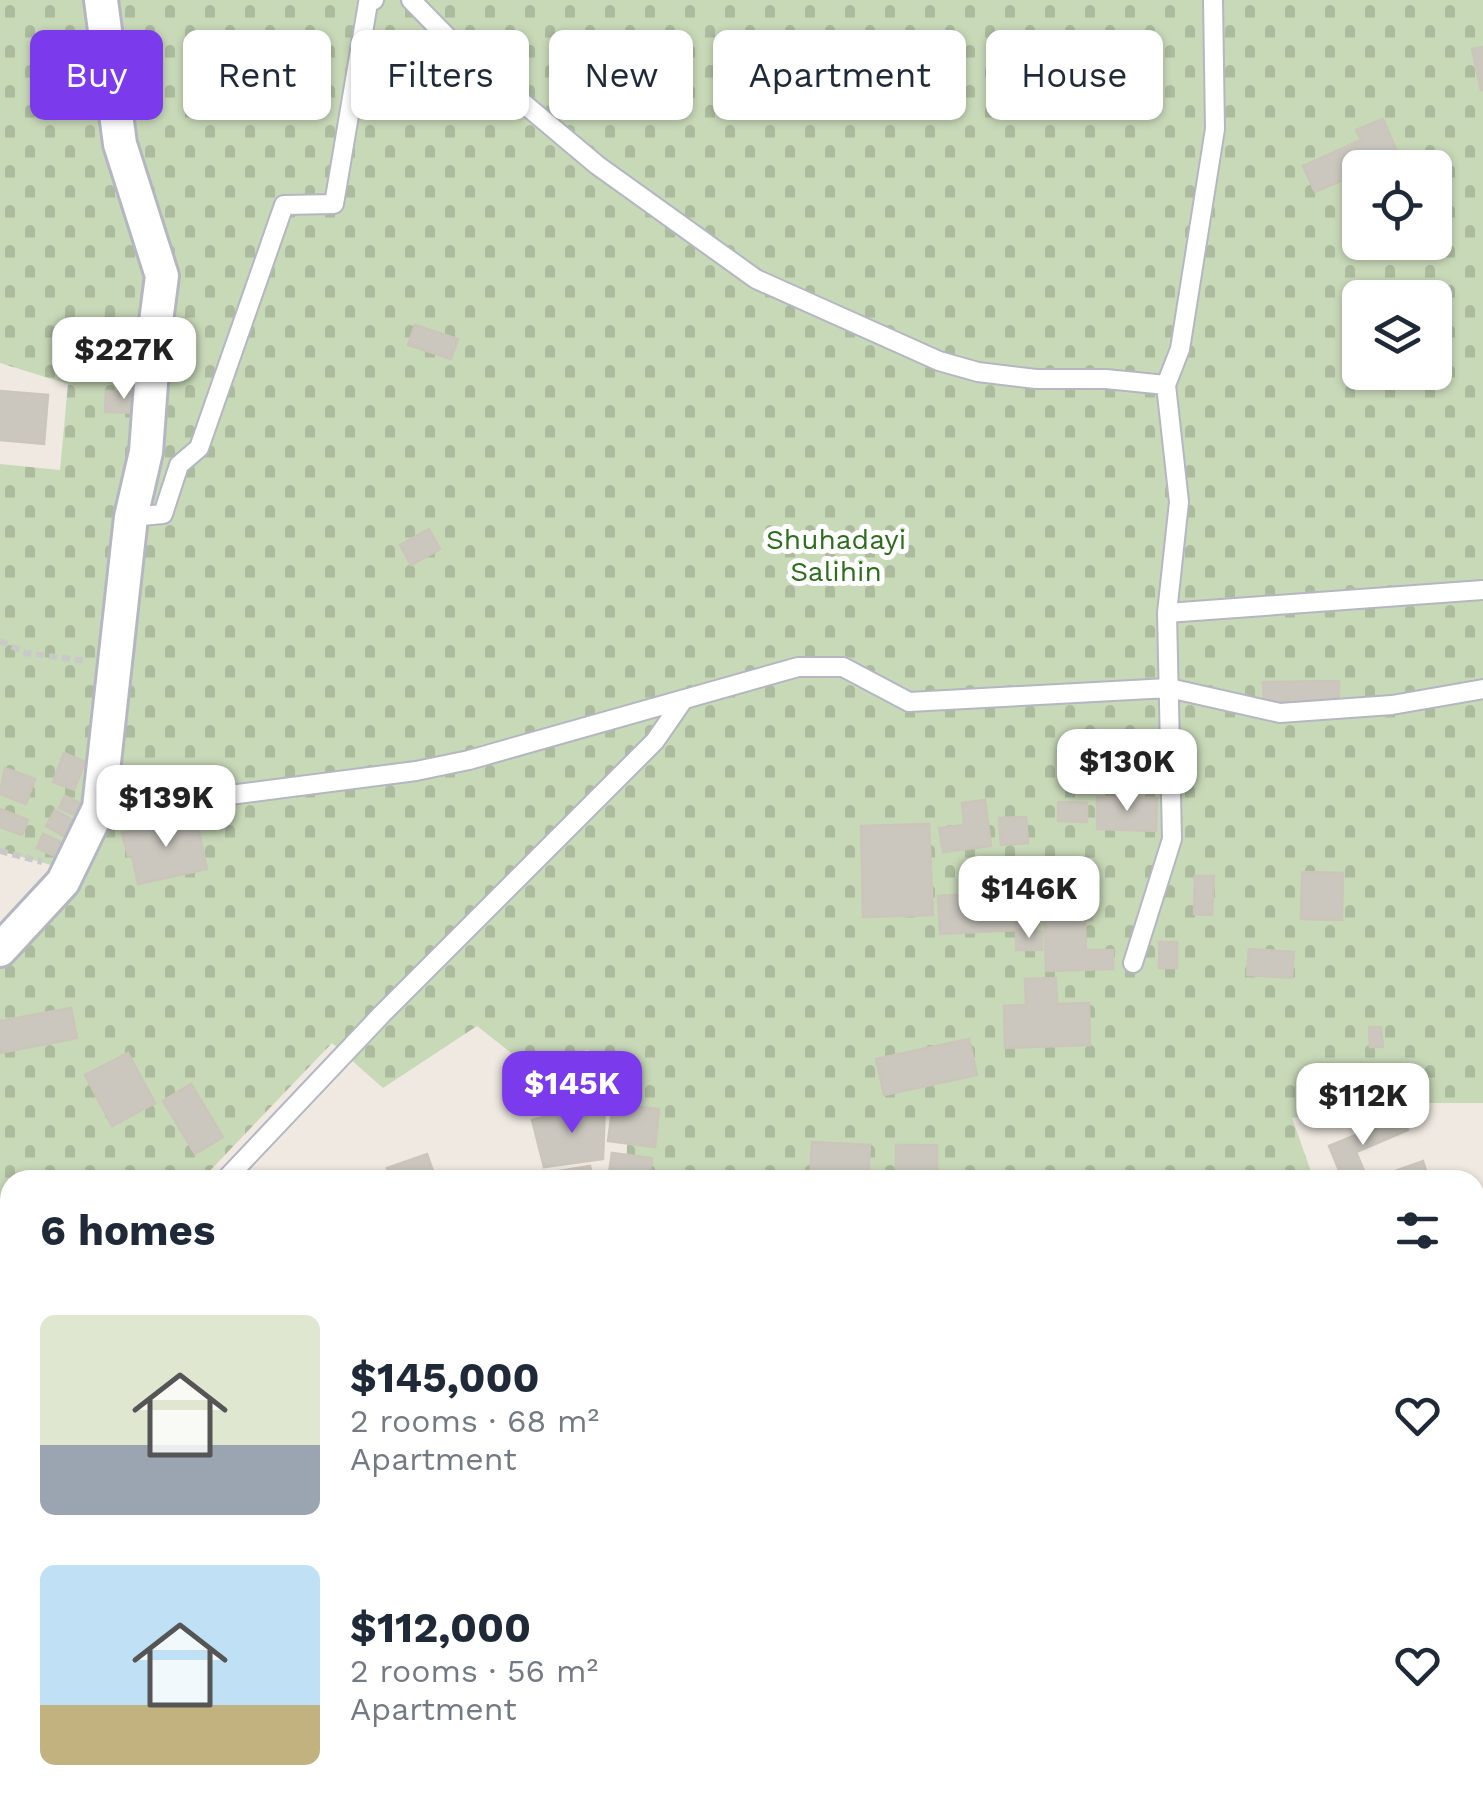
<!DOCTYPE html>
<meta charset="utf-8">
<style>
body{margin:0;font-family:"Work Sans",sans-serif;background:#f6f6f7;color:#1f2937;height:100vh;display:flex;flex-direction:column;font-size:38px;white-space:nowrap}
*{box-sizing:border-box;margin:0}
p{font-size:32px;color:#747a83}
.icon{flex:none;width:55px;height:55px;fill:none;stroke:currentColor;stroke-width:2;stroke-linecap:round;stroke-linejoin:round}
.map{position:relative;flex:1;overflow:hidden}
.panel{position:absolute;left:0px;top:1170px;width:1485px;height:642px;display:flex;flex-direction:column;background:#fff;border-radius:30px 30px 0 0;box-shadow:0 2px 8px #0004}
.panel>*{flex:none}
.hud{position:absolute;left:30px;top:30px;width:1425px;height:90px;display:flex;gap:20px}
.buttons{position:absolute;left:1342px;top:150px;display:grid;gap:20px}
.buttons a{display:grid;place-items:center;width:110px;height:110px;border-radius:15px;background:#fff;box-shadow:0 2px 8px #0004;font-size:50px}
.price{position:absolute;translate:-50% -85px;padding:0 22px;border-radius:20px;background:#fff;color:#222;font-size:32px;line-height:65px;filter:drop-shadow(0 2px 5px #0008)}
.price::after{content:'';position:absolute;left:50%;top:60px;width:30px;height:22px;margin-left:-15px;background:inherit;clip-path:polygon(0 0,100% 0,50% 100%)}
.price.selected{background:#7c3aed;color:#fff}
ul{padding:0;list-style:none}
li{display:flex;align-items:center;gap:30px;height:250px;padding:0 40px}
li span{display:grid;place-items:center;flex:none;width:280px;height:200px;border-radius:15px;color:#555}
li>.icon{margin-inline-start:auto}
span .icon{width:120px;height:120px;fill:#fffc;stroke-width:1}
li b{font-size:42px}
h2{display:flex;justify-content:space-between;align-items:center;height:120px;padding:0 40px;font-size:42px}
.pill{padding:0 35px;border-radius:15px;background:#fff;box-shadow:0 2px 8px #0004;font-size:35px;line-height:90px}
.pill.selected{background:#7c3aed;color:#fff}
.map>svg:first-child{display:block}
</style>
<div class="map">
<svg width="1483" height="1811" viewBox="0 0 1483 1811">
<defs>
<pattern id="cemetery-stones" width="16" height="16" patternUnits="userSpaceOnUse" patternTransform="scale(2.5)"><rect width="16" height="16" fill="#c8d9b8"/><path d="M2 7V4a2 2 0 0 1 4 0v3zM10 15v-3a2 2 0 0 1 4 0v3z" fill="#acbb9e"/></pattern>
</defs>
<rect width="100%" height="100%" fill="#efe9e1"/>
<path fill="url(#cemetery-stones)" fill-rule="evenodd" d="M0 0H1483V1103H1400L1292 1118 1314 1180H626L628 1111 588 1050 524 1063 477 1026 383 1088 332 1043 201 1180H10V1294L0 1298V950L66 869 0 851V464L60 470 68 384 0 363ZM1360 168H1435V242H1360ZM1360 298H1435V372H1360Z"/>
<path fill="#cbc7bf" stroke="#cbc5ba" stroke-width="2.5" d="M1483 47V90H1481L1472 49Z
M1383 119 1404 168H1360V173L1315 192 1303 166 1361 140 1356 130Z
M415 325 458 339 451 359 408 345Z
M0 391 48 395 44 444 0 440Z
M106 391 143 393 142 413 105 412Z
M429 529 440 549 411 565 400 545Z
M1339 681V703L1264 704 1263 682Z
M64 753 85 762 74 790 53 782Z
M5 768 35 779 26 804 0 794Z
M65 796 82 804 76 816 59 808Z
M1097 797 1157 798 1156 831 1097 829Z
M985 800 991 846 943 852 939 828 964 825 962 803Z
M1058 802 1087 803V822L1058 821Z
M0 809 28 820 22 835 0 827Z
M55 810 80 824 71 840 46 826Z
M196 817 207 869 138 884 132 855 128 856 122 833Z
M1026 817 1028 843 1001 845 999 818Z
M929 824 933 915 863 917 861 826Z
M43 834 63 843 57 857 37 848Z
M1302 872 1343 873 1342 920 1301 919Z
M1195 876H1214L1212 915 1194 914Z
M1034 891 1036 929 940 934 938 896Z
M1044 901 1091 903 1092 920H1085L1086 950H1113V969L1046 971Z
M1016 932H1042V950H1016Z
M1159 942H1177V968H1159Z
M1249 949 1294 952 1292 978 1247 975Z
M1056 978 1057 1004 1089 1003 1090 1045 1005 1048 1004 1006 1026 1005 1025 979Z
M71 1008 77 1038 0 1053V1021Z
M1369 1027H1381L1383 1047H1370Z
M969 1039 977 1075 884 1095 876 1059Z
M128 1053 155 1103 112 1126 85 1075Z
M191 1084 223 1137 195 1154 163 1101Z
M605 1102 603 1159 544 1167 532 1120Z
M613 1104 659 1109 655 1147 608 1141Z
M1403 1116 1408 1130 1356 1152 1367 1178 1343 1180 1329 1146Z
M812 1142 870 1145 868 1180H810Z
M896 1145H937V1172H896Z
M612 1153 652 1158 649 1180H608Z
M427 1154 436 1180H391L387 1168Z
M1423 1161 1427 1174 1412 1180H1382L1381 1176Z
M590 1166 593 1180H542L541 1174Z
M422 1802H467V1811H422Z
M474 1802H509V1811H474Z
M517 1802H563L561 1811H517Z
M1066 1802H1147L1146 1811H1108L1066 1806Z
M1340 1802H1401V1811H1340Z"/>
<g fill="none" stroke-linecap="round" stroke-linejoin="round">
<defs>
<path id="service" d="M411 0 459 49 597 165 756 279 939 361 978 372 1036 379H1106L1166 385
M131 517 163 514 179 465 199 448 284 205 334 204 368 3 374 0
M1167 613 1483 590
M99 808 152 805 416 771 469 760 798 667H843L909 702 1169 688 1280 713 1392 705 1483 689
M1133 963 1172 839 1167 613 1179 502 1166 385 1180 349 1215 129 1213 0
M225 1180 383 1013 655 741 684 699"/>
<path id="minor" d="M0 950 63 882 99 808 131 517 146 452 155 329 162 276 120 144 101 0"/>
</defs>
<use href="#service" stroke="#b4b7c1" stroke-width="22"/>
<use href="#minor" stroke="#b4b7c1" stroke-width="38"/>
<path stroke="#c9c9c9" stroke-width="6" stroke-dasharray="8 5" stroke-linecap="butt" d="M0 641 26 653 86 661
M0 851 42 862"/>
<use href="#service" stroke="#fff" stroke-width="18"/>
<use href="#minor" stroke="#fff" stroke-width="32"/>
</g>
<g text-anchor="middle" stroke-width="10" stroke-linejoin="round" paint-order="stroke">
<g font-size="28" fill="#2c6e1b" stroke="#fff">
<text x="836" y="549">Shuhadayi<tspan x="836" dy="32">Salihin</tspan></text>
</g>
</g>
</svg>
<div class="buttons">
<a><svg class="icon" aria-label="locate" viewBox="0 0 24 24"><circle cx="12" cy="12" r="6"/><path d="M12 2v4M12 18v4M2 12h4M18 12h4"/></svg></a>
<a><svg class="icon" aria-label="layers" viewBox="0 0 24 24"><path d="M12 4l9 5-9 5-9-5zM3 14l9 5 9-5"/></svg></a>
</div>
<b class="price" style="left:124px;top:402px">$227K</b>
<b class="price" style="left:1127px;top:814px">$130K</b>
<b class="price" style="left:166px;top:850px">$139K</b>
<b class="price" style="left:1029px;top:941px">$146K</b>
<b class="price selected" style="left:572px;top:1136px">$145K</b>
<b class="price" style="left:1363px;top:1148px">$112K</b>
<div class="hud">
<a class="pill selected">Buy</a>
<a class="pill">Rent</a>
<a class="pill">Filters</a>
<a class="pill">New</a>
<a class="pill">Apartment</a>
<a class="pill">House</a>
</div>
<section class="panel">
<h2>6 homes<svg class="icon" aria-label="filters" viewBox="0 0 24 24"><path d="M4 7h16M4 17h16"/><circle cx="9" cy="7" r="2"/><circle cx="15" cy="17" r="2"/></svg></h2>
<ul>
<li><span style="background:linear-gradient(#dfe7d0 65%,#9aa5b1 0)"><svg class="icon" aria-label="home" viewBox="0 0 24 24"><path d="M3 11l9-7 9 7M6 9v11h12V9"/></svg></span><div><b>$145,000</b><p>2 rooms · 68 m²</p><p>Apartment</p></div><svg class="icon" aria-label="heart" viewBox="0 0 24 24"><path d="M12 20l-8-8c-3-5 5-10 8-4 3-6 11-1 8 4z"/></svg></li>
<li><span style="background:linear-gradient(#bfe0f5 70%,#c2b280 0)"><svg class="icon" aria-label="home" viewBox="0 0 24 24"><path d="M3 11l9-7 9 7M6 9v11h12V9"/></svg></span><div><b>$112,000</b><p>2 rooms · 56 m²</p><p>Apartment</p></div><svg class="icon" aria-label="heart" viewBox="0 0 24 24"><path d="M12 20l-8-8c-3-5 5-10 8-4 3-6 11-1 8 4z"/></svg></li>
</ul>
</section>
</div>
